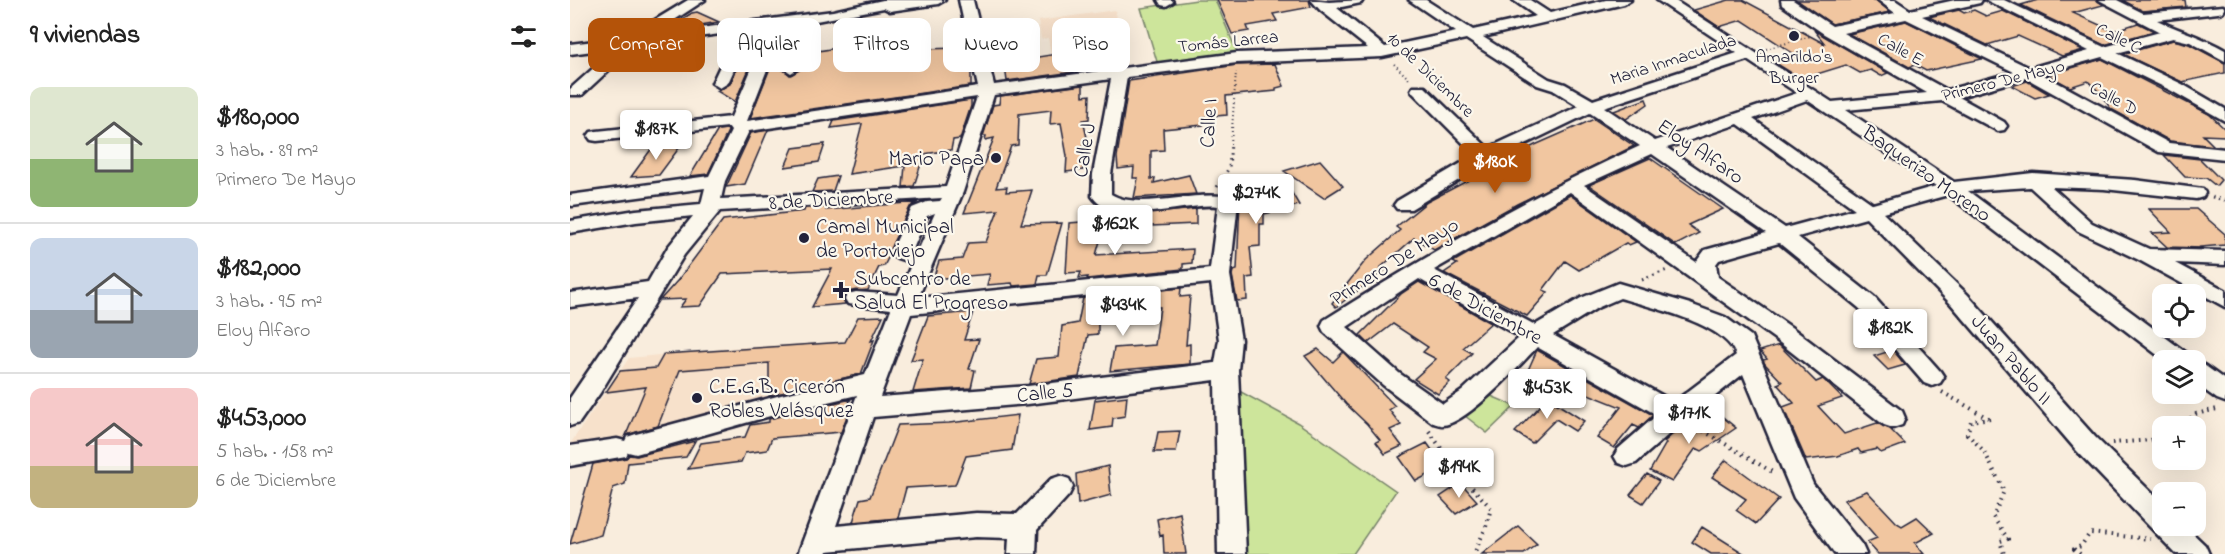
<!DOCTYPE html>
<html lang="es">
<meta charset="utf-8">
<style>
body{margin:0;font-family:"Indie Flower",sans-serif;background:#f2f2f2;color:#222;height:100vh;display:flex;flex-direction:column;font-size:22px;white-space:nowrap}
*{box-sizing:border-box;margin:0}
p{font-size:20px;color:#767676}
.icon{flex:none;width:33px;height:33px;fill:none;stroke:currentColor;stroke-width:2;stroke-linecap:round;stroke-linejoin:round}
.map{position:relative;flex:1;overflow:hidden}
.drawer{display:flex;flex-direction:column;background:#fff;width:570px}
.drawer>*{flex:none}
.guide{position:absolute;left:18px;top:18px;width:570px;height:54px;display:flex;gap:12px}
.controls{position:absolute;left:1582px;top:284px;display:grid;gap:12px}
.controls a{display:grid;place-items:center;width:54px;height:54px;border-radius:12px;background:#fff;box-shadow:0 6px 24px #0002;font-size:30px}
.price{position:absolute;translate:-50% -51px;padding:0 14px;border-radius:6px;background:#fff;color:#222;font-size:20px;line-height:39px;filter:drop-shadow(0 2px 3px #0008)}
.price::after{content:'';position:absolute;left:50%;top:36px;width:18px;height:14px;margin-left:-9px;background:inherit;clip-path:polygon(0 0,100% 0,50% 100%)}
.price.current{background:#b45309;color:#fff}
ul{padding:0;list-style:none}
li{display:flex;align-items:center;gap:18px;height:150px;padding:0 30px}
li+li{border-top:2px solid #e0e0e0}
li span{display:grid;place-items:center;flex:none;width:168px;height:120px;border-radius:12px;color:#555}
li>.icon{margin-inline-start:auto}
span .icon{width:72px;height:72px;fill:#fffc;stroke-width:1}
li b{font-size:26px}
h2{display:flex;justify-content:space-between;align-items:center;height:72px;padding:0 30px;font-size:26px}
.tag{padding:0 21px;border-radius:12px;background:#fff;box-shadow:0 6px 24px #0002;font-size:21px;line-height:54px}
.tag.current{background:#b45309;color:#fff}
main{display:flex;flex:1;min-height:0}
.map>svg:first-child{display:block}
</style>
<main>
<section class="drawer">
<h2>9 viviendas<svg class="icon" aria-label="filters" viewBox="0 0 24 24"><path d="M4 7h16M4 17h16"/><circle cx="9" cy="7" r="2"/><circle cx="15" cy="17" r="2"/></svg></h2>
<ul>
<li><span style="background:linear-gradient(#dfe7d0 60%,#8fb573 0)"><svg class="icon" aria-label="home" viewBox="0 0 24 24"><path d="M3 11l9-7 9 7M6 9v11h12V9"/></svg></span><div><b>$180,000</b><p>3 hab. · 89 m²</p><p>Primero De Mayo</p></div></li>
<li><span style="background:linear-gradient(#c9d6e8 60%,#9aa5b1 0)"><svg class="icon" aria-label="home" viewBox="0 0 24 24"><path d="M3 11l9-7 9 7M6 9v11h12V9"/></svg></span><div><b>$182,000</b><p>3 hab. · 95 m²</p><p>Eloy Alfaro</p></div></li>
<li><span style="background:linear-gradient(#f6c9c9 65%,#c2b280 0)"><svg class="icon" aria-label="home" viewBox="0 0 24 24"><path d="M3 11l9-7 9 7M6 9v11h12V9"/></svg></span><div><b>$453,000</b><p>5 hab. · 158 m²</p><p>6 de Diciembre</p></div></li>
</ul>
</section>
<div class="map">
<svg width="1655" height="554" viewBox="0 0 1655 554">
<rect width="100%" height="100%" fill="#f9eddd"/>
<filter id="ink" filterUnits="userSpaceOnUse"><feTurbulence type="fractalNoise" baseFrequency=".0167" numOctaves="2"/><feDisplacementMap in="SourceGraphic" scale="12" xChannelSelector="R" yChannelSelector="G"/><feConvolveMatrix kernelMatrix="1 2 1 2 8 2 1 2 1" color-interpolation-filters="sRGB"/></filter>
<g filter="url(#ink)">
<path fill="#f7e1cb" d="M545 10 548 21 494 29H505L507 34 495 37 551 28 555 42 481 54 478 38 471 39 468 21Z
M304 340 288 381 53 444 0 450V444L59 358 159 348Z"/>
<path fill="#cde59b" stroke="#78846b" stroke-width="1.5" d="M627 0H645L667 52 588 65 571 8Z
M649 380 728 423 826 491 783 554H649Z
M921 396 945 406 917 433 890 412Z"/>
<path fill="#f1c6a0" stroke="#22223b" stroke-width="1.5" d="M647 0H739L741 7 703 14 707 21 677 26 679 31 662 34Z
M1159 0H1173L1255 44 1244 30 1318 73 1311 76 1301 70 1290 73 1276 65 1231 79 1204 62 1227 56 1172 20 1149 27 1124 10Z
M1227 0H1306L1320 12 1262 24Z
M1468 0H1527L1533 5 1503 13 1543 31 1568 23 1584 31 1534 45 1451 5Z
M1552 0H1615L1616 7 1573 11Z
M1389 10 1394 13 1404 10 1416 16 1433 11 1513 50 1492 56 1448 36 1417 45 1359 17Z
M127 12 149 22 93 31 122 13Z
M1336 21 1412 59 1356 71 1345 65 1339 67 1279 34Z
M222 30 211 67 220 75 231 69 235 53 274 47 273 53H280L328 46V43L352 39V49L391 48 397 68 401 67V86L180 118 215 31Z
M451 33 456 59 499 52 503 72 437 81 434 60H430L427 37Z
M194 34 165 102 147 91 160 84 182 36Z
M1603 40 1619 44 1655 63V73L1612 82 1553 54Z
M1532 59 1639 114 1655 129V136L1633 135 1644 146 1600 141 1541 109 1529 92 1518 81 1500 87 1478 75Z
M705 64 714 86 706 88V91L656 96 657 115 633 117V125L593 129 594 150 581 151V179L585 178 584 183 619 175 626 194 564 198 568 178H563L564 167 548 169 547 157 559 81 667 65Z
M1457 81 1479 94 1465 98 1442 86Z
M513 85V96L520 95 519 119 513 120 518 142 513 143V170L496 172 497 156 491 123 480 124 481 110 449 114 448 145 441 146 426 188 437 187 436 192 462 190 451 224 492 223 477 275H469L467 284 443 286 442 283 417 285 420 274 363 279 369 261 392 259 398 243 416 242 428 210 394 213 424 138 415 140 416 136H413L423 105 429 104 430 96Z
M1076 99 1078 104 1056 119 1044 111Z
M401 100V106L390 139 383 140 381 150 354 154 344 186 333 187 335 166 279 174 292 124 261 128 264 121Z
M1024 119 1064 146 947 204 864 250 844 238 810 268 815 270 766 307 762 303 796 260 830 230 826 227 857 202 965 145Z
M157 129 158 131 138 174 120 176 148 130Z
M198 130 175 184 156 187 181 133Z
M112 144 89 175 61 177 82 148Z
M255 144 249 162 215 167 223 148Z
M1594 155 1630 159 1651 180 1646 186 1636 178 1615 177Z
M1080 158 1153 209 1118 225 1129 233 1106 245 1019 185Z
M750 160 773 186 754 198 714 171Z
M268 176 263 191 242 192 248 179Z
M714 180 729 205 694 214V224H690V246L680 247 683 277 676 278 677 300 667 301 662 275 663 271 667 270 670 200H673L670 187Z
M1000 195 1066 242 1059 245 1056 243 1009 270 995 261 973 290 978 292 957 316 874 273 887 264 883 262Z
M348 202 340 207 319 251 320 254 314 266 309 267 298 290 277 292 273 298 275 304 242 307 262 269 152 274 130 306 110 307 116 299 90 300 108 280 153 220 234 211 235 208 257 207 256 210Z
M626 209V224L559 227 562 215Z
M1579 209H1626L1655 234V245L1631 247 1633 248 1597 247 1582 233 1601 232Z
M536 220 526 255 623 249 622 263 613 264V269L517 279 518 277 509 278 511 272 496 273 499 223Z
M849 282 921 323 893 348 902 353 876 379 880 382 868 394 844 379 866 359 853 352 858 347 823 324 798 343 790 335 831 294Z
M611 288 610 297 620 296 616 345 620 344V364L540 371 544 348 585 345 590 307 533 305 531 313 528 314V334L518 335 509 377 459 384 466 359 489 357 492 326 508 323 513 298Z
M403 312 394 340 409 339 399 369 405 370 401 388 343 392 353 359 341 360 358 316Z
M313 316 301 341 304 340 291 374 199 396V363L110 370 88 426 56 435 76 387 36 392 50 371 86 368 94 354 275 342 288 317Z
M1209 345 1246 382 1253 379 1272 398 1248 406 1274 434 1307 423 1320 429 1335 444 1311 453 1307 449 1291 453 1288 449 1268 456 1236 460 1213 407 1224 403 1207 384 1212 382 1195 364 1193 360 1197 359 1190 351Z
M748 349 763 362 773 352 825 406 819 410 831 425 820 430 832 446 815 454 806 442 810 440 797 424 776 404 735 356Z
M967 350 1083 415 1069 428 1063 425 1044 448 1027 438 1051 407 958 370Z
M1323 350 1335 365 1318 370 1304 356Z
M557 396 555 416 543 418 542 427 520 430 525 400Z
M978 398 1014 421 1005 431 986 419 962 443 945 432Z
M281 399 279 403H282L271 432 202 438 197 450 175 453 171 462 118 469 131 443 175 437 180 425 199 422V419Z
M1148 413 1166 428 1132 451 1126 448 1102 482 1080 471 1096 443 1094 442 1113 425 1123 430Z
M448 415 442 450 396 456 385 485 336 488 328 518 283 522 290 499 300 497 328 425 379 423Z
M610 431 606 452H584L588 432Z
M125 441 116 457 58 463 55 484 43 488 31 535 0 544 23 464 56 458 59 455 67 456Z
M857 443 874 467 846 481 829 457Z
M1156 460 1209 499 1186 524 1166 510 1176 499 1142 477Z
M538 466 541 495 508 504 506 474Z
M1077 474 1089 481 1073 503 1060 495Z
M891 483 907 501 886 514 870 497Z
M1297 491 1327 523 1332 526 1347 517 1364 533 1345 543 1354 554H1308L1297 542 1307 538 1274 500Z
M610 513 616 554H594L593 535 590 536 587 519Z
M948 526 967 544 954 554H912Z
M1132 527 1175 554H1141L1122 542Z"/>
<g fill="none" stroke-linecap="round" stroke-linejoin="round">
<defs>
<path id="minor" d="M118 0H135L83 34 263 11 313 0H375L368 4 320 11 314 8 241 22 229 68 221 73 213 68 226 24 214 26 177 121 408 87 389 0H403L424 85 667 53 798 48 750 10 741 0 759 2 793 0 791 3 767 8 815 47 886 32 839 0H856L903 30 966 16 943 0H960L980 13 1036 0H1061L1054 4 913 37 979 79 995 84 1023 100 1167 53 1087 0H1104L1262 102 1357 93 1254 34 1212 5 1211 0H1223L1262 26 1325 13 1308 0H1325L1340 10 1385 0H1412L1410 3 1352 16 1460 68 1519 51 1416 0H1434L1534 47 1590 32 1529 0H1547L1573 13 1653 6 1655 9 1653 12 1648 13 1587 20C1610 31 1633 37 1655 50V61L1620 42 1603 38 1547 53 1612 84 1655 109V121L1600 90 1532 57 1472 74 1599 143 1655 149V159L1589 152 1456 78 1389 97 1434 122 1437 126 1434 130 1428 131 1372 101 1276 110 1384 182 1463 173 1565 180 1633 189 1635 193 1633 197 1626 199 1534 189 1482 187 1522 223 1579 249 1655 251V265L1605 263 1655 290V307L1569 260 1508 231 1460 187 1398 191 1618 354 1622 360H1594L1378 195 1313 213 1397 294 1525 437 1593 504V525H1614L1635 545 1639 554H1606L1507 451 1381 304 1296 218 1228 237 1304 297 1370 371 1374 377 1370 383 1362 386 1354 383 1289 308 1209 243 1149 260 1146 264 1148 277 1221 327 1332 411 1335 418 1332 425 1323 428 1314 425 1205 339 1000 192 864 270 965 325 1011 298 1048 283 1120 304 1155 317 1181 336 1243 484 1292 545 1296 554H1265L1224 498 1173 374 1114 421 1066 463 1057 466 1048 463 1044 456 1048 449 1087 415 967 347C950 365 896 425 872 425 871 426 864 423 863 423L813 385 754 332 751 326 754 320C857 255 959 196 1070 146L1020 113 922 160 841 209H827L824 205 827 201 905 155 843 93 841 90 843 87H855L918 148 1009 106 983 90 967 85 896 39 812 57 667 63 557 77 541 174V194C570 212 626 188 665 198L668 202 660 275 671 340 668 370 676 554H648L645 380 458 404 303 417 266 526 406 513 447 514 481 479 490 476 499 479 503 487 499 495 467 530 466 554H438L439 538 406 537 257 551 256 554H228L287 395 211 413 66 454 58 452 56 456 0 466V446L47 439 55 441 57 437 66 434 211 395 295 375 321 309 278 304 275 299 278 294 286 292 328 295 342 263 324 257 321 252 342 208 357 202 370 201 372 198 150 211 114 255 30 393 9 423 0 426V398L68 298 0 307V293L78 282 98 247 123 216 66 222 0 233V221L66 210 131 204 135 188 2 206 0 205V195L139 176 161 131 158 127 27 141 21 140 18 136 21 132 27 131 161 117 199 28 182 30 158 83 150 88 142 83 166 32 66 45 12 95H0V89L46 48 0 54V44L57 37ZM1336 19 1444 72 1377 90 1273 33ZM1177 60 1227 93 1085 141 1034 107ZM541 79 523 174 522 196C545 230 614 202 648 206L640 269 348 298 393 192 424 95ZM407 97 376 187 151 199 155 181 179 131ZM1237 100 1366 186 1303 204 1183 119ZM1168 124 1285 209 1215 228 1097 148ZM1082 154 1196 233 1135 250 1126 262 1014 185ZM365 213 348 251 343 249 357 216ZM849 279 950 337 892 391 873 404 829 373 777 327ZM641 283 649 340 645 363 458 386 310 397 341 314ZM1050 298C1079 307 1155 323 1166 355L1104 402 983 335 1027 308Z
M588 0H602L603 2 596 6 591 5Z
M1626 362 1634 365 1655 380V402L1647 399 1626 384Z"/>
</defs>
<use href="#minor" stroke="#22223b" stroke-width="5"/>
<path stroke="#22223b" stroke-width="2" stroke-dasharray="1 3" stroke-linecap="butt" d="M1196 49 1241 36
M824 64 840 80
M661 144 666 72"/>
<path stroke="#22223b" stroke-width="3" stroke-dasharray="1.5 4.5" stroke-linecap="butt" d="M647 187 659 168 661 143
M1642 197 1655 200
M1072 280 1097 270"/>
<path stroke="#22223b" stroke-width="4" stroke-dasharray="1.5 5" stroke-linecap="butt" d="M1372 392 1418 418
M1420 418 1401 421 1397 434 1414 451 1434 491 1423 517 1438 539 1430 541 1434 554
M1122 424 1204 473
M1610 426 1626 414 1647 409
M859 431 887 471 921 508 916 527 904 554
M1542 443 1581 440 1593 434
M1510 554 1504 549 1511 546 1520 533 1580 539"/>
<use href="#minor" fill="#fbf7ec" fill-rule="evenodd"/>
</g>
</g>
<g fill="#22223b" stroke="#fbf7ec" stroke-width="2">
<circle cx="1224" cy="36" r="6"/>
<circle cx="426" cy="158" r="6"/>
<circle cx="234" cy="238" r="6"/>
<path d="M268 281h6v6h6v6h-6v6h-6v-6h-6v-6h6z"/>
<circle cx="127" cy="398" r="6"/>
</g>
<g text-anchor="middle" stroke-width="4.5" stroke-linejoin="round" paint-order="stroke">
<g font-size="18" fill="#22223b" stroke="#fbf7ec">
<text transform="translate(1549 38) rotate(26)" y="6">Calle C</text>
<text transform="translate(658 41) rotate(-6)" y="6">Tomás Larrea</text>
<text transform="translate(1331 49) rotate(29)" y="6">Calle E</text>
<text transform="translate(1103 59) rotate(-18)" y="6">Maria Inmaculada</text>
<text transform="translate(861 74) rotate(44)" y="6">10 de Diciembre</text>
<text transform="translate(1433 80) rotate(-14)" y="6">Primero De Mayo</text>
<text transform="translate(1544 98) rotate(28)" y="6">Calle D</text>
</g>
<g font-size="18" fill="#22223b" stroke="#fbf7ec">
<text x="1224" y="62">Amarildo's<tspan x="1224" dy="21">Burger</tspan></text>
</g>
<g font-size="21" fill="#22223b" stroke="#fbf7ec">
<text transform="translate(638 123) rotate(-86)" y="7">Calle I</text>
<text transform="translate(514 150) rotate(-81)" y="7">Calle J</text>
<text transform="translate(1131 151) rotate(34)" y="7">Eloy Alfaro</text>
<text transform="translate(1357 173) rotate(35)" y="7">Baquerizo Moreno</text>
<text transform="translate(261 199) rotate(-3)" y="7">8 de Diciembre</text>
<text transform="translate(824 261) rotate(-32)" y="7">Primero De Mayo</text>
<text transform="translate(916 308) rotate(29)" y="7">6 de Diciembre</text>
<text transform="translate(1442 359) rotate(49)" y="7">Juan Pablo II</text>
<text transform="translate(475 392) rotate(-6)" y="7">Calle 5</text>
</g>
<g font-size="21" fill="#22223b" stroke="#fbf7ec" text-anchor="start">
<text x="414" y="165" text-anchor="end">Mario Papa</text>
<text x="246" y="233">Camal Municipal<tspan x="246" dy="24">de Portoviejo</tspan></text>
<text x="284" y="285">Subcentro de<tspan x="284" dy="24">Salud El Progreso</tspan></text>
<text x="139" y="393">C.E.G.B. Cicerón<tspan x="139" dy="24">Robles Velásquez</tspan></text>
</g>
</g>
</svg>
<div class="controls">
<a><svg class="icon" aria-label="locate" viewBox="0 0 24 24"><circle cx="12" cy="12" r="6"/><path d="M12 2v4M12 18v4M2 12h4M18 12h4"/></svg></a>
<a><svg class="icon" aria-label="layers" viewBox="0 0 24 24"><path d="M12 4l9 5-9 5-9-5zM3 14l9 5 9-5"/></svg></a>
<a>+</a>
<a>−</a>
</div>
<b class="price" style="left:86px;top:161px">$187K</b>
<b class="price current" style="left:925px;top:194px">$180K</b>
<b class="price" style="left:686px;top:225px">$274K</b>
<b class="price" style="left:545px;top:256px">$162K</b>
<b class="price" style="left:553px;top:337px">$434K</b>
<b class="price" style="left:1320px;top:360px">$182K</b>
<b class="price" style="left:977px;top:420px">$453K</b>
<b class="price" style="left:1119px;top:445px">$171K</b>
<b class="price" style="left:889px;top:499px">$194K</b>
<div class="guide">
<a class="tag current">Comprar</a>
<a class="tag">Alquilar</a>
<a class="tag">Filtros</a>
<a class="tag">Nuevo</a>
<a class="tag">Piso</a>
</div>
</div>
</main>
